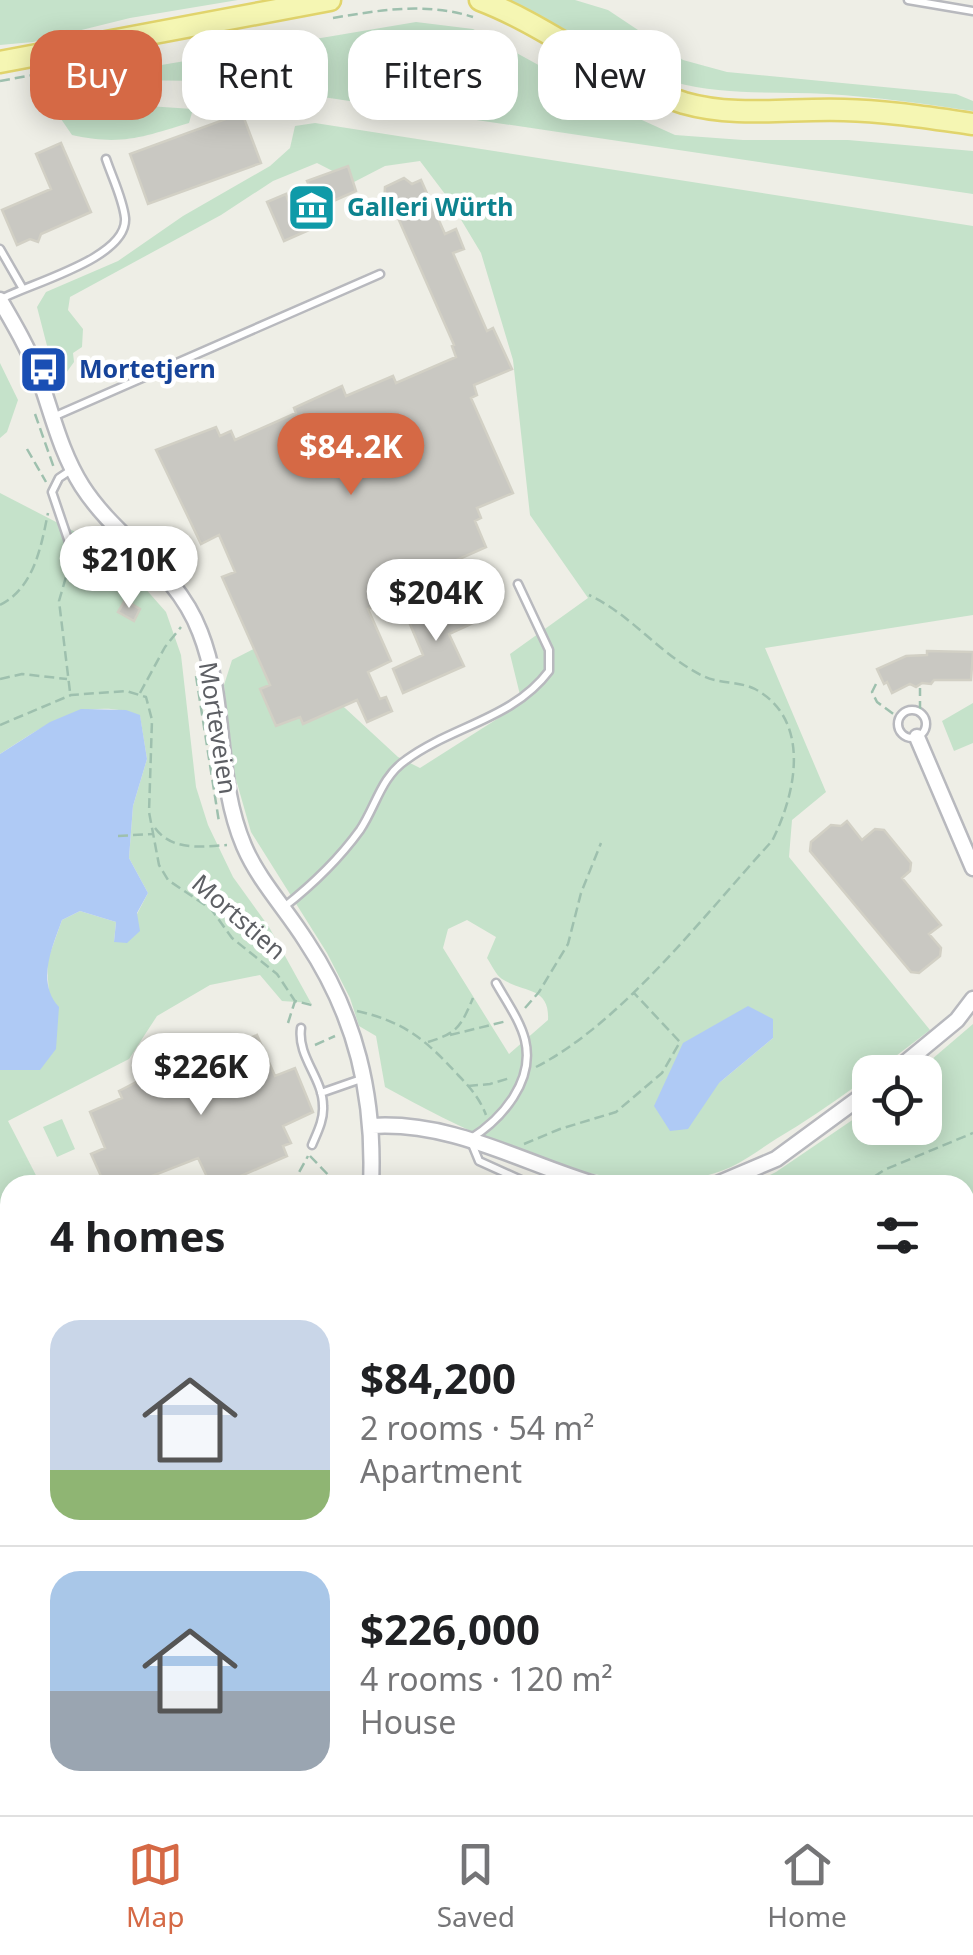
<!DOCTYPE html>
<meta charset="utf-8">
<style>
body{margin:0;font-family:"Noto Sans",sans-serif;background:#f6f6f6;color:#202124;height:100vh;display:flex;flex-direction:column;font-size:38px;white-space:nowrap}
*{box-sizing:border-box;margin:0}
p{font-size:32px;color:#757577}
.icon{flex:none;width:55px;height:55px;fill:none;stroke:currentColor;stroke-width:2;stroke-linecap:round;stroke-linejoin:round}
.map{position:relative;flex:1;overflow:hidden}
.details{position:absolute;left:0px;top:1175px;width:975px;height:640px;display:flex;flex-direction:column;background:#fff;border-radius:30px 30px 0 0;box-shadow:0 5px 25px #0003}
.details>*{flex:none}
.hud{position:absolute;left:30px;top:30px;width:915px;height:90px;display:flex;gap:20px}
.controls{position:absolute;left:852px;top:1055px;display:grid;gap:20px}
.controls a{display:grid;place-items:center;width:90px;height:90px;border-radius:20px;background:#fff;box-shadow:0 5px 25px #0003;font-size:50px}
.price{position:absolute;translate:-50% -85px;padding:0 22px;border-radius:35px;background:#fff;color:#222;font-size:32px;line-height:65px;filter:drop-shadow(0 2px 5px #0008)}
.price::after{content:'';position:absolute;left:50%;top:60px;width:30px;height:22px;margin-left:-15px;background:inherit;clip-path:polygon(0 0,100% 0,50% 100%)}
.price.selected{background:#d56945;color:#fff}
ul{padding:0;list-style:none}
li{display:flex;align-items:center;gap:30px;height:250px;padding:0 50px}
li+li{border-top:2px solid #e0e0e0}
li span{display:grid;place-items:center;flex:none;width:280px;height:200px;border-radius:30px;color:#555}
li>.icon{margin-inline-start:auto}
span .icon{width:120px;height:120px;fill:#fffc;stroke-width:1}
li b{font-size:42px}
h2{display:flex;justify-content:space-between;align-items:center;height:120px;padding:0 50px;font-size:42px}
.pill{padding:0 35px;border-radius:30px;background:#fff;box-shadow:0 5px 25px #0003;font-size:35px;line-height:90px}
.pill.selected{background:#d56945;color:#fff}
.dock{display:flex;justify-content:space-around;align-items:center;height:140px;border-top:2px solid #e0e0e0;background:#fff;font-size:28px;color:#757577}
.dock a{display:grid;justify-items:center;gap:5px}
.dock .selected{color:#d56945}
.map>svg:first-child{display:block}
</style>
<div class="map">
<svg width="973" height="1815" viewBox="0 0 973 1815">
<rect width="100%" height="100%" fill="#eeeee6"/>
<path fill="#c5e2ca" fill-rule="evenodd" d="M0 0H238L130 18 33 42 0 45Z
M508 0H575L608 10 683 60 727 72 956 94 973 101V111C925 104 876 97 827 94 777 91 723 96 674 82 616 66 562 27 508 0Z
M416 22 473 29 622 111 675 135 743 140H848L973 151V194L276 90 203 81 121 80 120 72Z
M117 104 193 109 189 123C142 137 122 146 72 135L61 119 73 109Z
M315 123 973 226V615L765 648 826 792 792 820 789 857 930 1030C879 1069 832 1106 776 1139 762 1148 746 1160 731 1167 627 1213 475 1137 385 1087L376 1036 359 1026 350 998 327 953 251 832 235 776 224 685 232 660 267 642 279 647 398 757 420 768 522 703 510 654 588 598 530 515 513 360 481 253 448 198 420 161 385 166 354 182 317 163 273 181 221 215 70 297 68 310 83 329 82 347 73 353 74 362 64 376 53 369 37 307 46 292 118 261 183 216 270 166 290 148 295 126ZM467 920 496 937 487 958C491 964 496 975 502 979 523 993 550 986 548 1020L509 1054 443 948 448 929ZM772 1019 773 1038 719 1083Z
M0 363 18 400 7 432 0 438Z
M0 493 89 539 128 569 166 612 181 655 196 787 208 825 233 877 269 927 311 1003 282 1001 260 975 210 985 157 1016 129 1059 8 1121 41 1185H10V1281L0 1273V1070H40L49 996 47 962 62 920 80 911 116 922 114 942 137 914 148 893 129 858 133 806 147 759 140 716C87 694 43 726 0 754Z
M973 703V743L954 751 942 721Z
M973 1024V1420L965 1429V1185H750L776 1172 870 1108V1128H925V1072H917Z
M62 1119 75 1149 57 1157 43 1127Z
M965 1588 973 1590V1640L965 1635Z
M10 1669V1805H180L174 1815H0V1671Z
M483 1805H522L529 1815H488Z"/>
<path fill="#afcaf5" d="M81 709 126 710 140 715 147 759 133 806 129 858 148 893 137 913 140 931 127 943 114 942 116 922 80 911 62 920C52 948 36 982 59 1007L56 1049 40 1070H0V754L50 722Z
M748 1006 773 1019V1038L719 1083 688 1129 670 1131 654 1106 683 1043Z"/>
<path fill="#c9c8c2" stroke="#d2d0c5" stroke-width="2.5" d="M242 113 261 163 148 204 130 154Z
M61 143 91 212 41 234 38 242 30 239 17 245 2 210 51 189 36 154Z
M348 166 356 191 331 202 327 222 284 241 267 202 286 194 288 200 311 190 307 181Z
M404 178 412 184 421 180 445 234 456 229 464 249 453 253 487 331 493 328 512 369 474 385 477 395 471 398 513 493 477 508 481 518 475 521 486 547 383 593 386 601 368 609 391 661 368 672 380 699 386 697 392 711 367 722 357 700 303 724 300 717 276 726 260 689 270 685 222 577 235 572 219 535 201 544 156 450 216 427 220 436 231 431 235 440 296 413 294 408 342 386 346 396 393 376 396 383 456 357 452 346 454 345 391 202 384 206 385 187Z
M469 596 480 620 449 634 464 666 403 693 393 669 423 655 409 622Z
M125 600 140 609 134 621 118 612Z
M927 651 973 652 971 680H934L931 684 922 683 916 687 910 684 892 693 887 682 884 684 877 669 906 656 927 655Z
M847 821 862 840 875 829 884 830 911 863 910 871 902 878 941 925 929 934 941 948 940 956 919 973 911 972 810 851 811 842 831 825 841 826Z
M257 1035 275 1076 295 1068 313 1112 283 1126 291 1143 283 1146 287 1156 220 1185 214 1177 208 1179 198 1158 129 1185H105L91 1154 105 1148 90 1112 122 1098 119 1091 152 1074 211 1051 212 1055Z"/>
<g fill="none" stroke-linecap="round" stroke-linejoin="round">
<defs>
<path id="lane" d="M908 0 973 11
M0 249 23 289
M1 299C31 283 128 258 125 218 123 199 112 177 106 159
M53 417 380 274
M71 470 59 478 52 492 72 551
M898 724a14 14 0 1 1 28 0a14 14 0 1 1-28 0Z
M284 907C312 885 339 859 360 830 376 806 381 777 406 760 452 726 513 719 549 671V650L518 584
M496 983C506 1001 520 1020 525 1040 535 1081 502 1119 470 1139L479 1161 532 1185
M301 1028C297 1057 323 1078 323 1106 324 1120 317 1133 312 1145
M321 1093 364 1078
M0 1386 10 1390
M737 1815 749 1805
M854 1815 855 1805"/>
<path id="street" d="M0 300C14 324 28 348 38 374 52 413 60 451 82 486 118 542 175 567 200 632 227 700 215 778 244 846 259 881 286 909 306 941 356 1016 375 1096 371 1185
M917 737 973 868
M894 1072 957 1020 973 999
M372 1126C453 1121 522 1163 597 1185
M715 1185 776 1159 870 1090
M965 1533 973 1529
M965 1576 973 1577
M968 1760 973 1758
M333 1805C348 1815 364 1814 379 1805
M437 1805 439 1815
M469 1805 474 1815
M768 1805 775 1815
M27 1815 46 1805
M648 1815 654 1805"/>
<path id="primary" d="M480 0C551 27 611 80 684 103 736 118 791 108 844 110 887 111 930 118 973 124
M0 62 330 0"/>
</defs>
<use href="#lane" stroke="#b8b9be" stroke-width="11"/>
<use href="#street" stroke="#b8b9be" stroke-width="19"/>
<use href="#primary" stroke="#e1d46c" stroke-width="25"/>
<path stroke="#9ec0ae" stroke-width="2.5" stroke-dasharray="10 5" stroke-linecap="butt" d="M333 18C380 10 426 2 473 17
M0 81 55 71
M35 414 54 468
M27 449 46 482
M70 563 59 601 70 692
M0 605C34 588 41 547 48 513
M196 676 219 822
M0 679 22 674 67 679
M876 684 872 692 877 702 899 718
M140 693 165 647 181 627
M920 711V688
M0 725 71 695 126 691 146 697 152 720 149 812 159 865 168 880 211 909 232 938 277 974 295 1001 316 1006
M155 828C172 851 201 847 227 845
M118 836 152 834
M525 1008 539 992 568 944 581 893 601 843
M357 1011C405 1022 426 1040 458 1075 470 1087 480 1099 486 1115
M288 1023 295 1001
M450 1035 507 1021
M428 1042C458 1033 461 1026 473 998
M315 1045 335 1036
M536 1067C622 1023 705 914 772 841 796 794 812 720 755 689 739 681 719 684 703 676 660 655 632 615 589 595
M468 1086 490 1084 510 1078
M524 1144 560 1129 616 1112 662 1073 680 1042 634 993
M310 1156 337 1184
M292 1185 308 1156
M862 1185 884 1170 973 1133
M0 1810 15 1805"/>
<use href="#lane" stroke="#fff" stroke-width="6"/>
<use href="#street" stroke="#fff" stroke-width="14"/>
<use href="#primary" stroke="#f5f6b3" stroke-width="20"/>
</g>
<defs>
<symbol id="museum-square" viewBox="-11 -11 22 22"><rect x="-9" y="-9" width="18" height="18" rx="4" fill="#0f9aa8" stroke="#fff"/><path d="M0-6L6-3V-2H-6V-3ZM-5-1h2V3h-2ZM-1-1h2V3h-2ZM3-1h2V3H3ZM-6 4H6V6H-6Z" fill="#fff"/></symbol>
<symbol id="bus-square" viewBox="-11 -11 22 22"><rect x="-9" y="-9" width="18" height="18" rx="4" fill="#1a4fb4" stroke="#fff"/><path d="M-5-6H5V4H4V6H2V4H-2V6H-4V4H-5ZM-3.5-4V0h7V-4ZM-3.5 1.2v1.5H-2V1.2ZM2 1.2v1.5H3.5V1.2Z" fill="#fff"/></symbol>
</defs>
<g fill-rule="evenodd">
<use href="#museum-square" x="284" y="180" width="55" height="55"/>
<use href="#bus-square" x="16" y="342" width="55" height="55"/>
</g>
<g text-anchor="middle" stroke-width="9" stroke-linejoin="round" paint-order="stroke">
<g font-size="25" font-weight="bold" fill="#0d838f" stroke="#fff" text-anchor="start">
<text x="347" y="216">Galleri Würth</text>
</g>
<g font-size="25" font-weight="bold" fill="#164399" stroke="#fff" text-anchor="start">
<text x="79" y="378">Mortetjern</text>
</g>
<g font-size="25" fill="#5d5f64" stroke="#fff">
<text transform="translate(218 728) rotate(81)" y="9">Morteveien</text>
<text transform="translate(239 917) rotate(41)" y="9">Mortstien</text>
</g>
</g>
</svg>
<div class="controls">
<a><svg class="icon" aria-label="locate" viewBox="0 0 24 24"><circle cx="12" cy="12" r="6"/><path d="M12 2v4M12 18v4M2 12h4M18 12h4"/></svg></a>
</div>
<b class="price selected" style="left:351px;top:498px">$84.2K</b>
<b class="price" style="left:129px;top:611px">$210K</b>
<b class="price" style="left:436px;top:644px">$204K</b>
<b class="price" style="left:201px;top:1118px">$226K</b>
<div class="hud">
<a class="pill selected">Buy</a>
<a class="pill">Rent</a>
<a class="pill">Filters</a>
<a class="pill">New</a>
</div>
<section class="details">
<h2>4 homes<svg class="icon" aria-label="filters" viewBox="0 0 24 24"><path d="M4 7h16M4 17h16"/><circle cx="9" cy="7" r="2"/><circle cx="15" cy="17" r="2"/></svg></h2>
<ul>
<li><span style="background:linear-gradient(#c9d6e8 75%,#8fb573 0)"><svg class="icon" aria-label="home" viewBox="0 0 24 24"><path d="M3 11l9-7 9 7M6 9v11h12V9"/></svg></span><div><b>$84,200</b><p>2 rooms · 54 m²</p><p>Apartment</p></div></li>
<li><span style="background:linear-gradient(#a9c7e8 60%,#9aa5b1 0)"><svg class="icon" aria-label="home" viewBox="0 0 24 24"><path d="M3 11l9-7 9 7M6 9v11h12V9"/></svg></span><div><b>$226,000</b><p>4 rooms · 120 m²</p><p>House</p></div></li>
</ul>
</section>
</div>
<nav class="dock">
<a class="selected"><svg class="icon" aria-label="map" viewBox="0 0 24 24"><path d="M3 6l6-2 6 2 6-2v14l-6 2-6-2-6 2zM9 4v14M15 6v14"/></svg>Map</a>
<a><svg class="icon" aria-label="saved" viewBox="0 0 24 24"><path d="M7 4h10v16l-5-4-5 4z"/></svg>Saved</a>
<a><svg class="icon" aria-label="home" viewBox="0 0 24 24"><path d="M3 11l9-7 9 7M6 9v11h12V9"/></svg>Home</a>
</nav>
